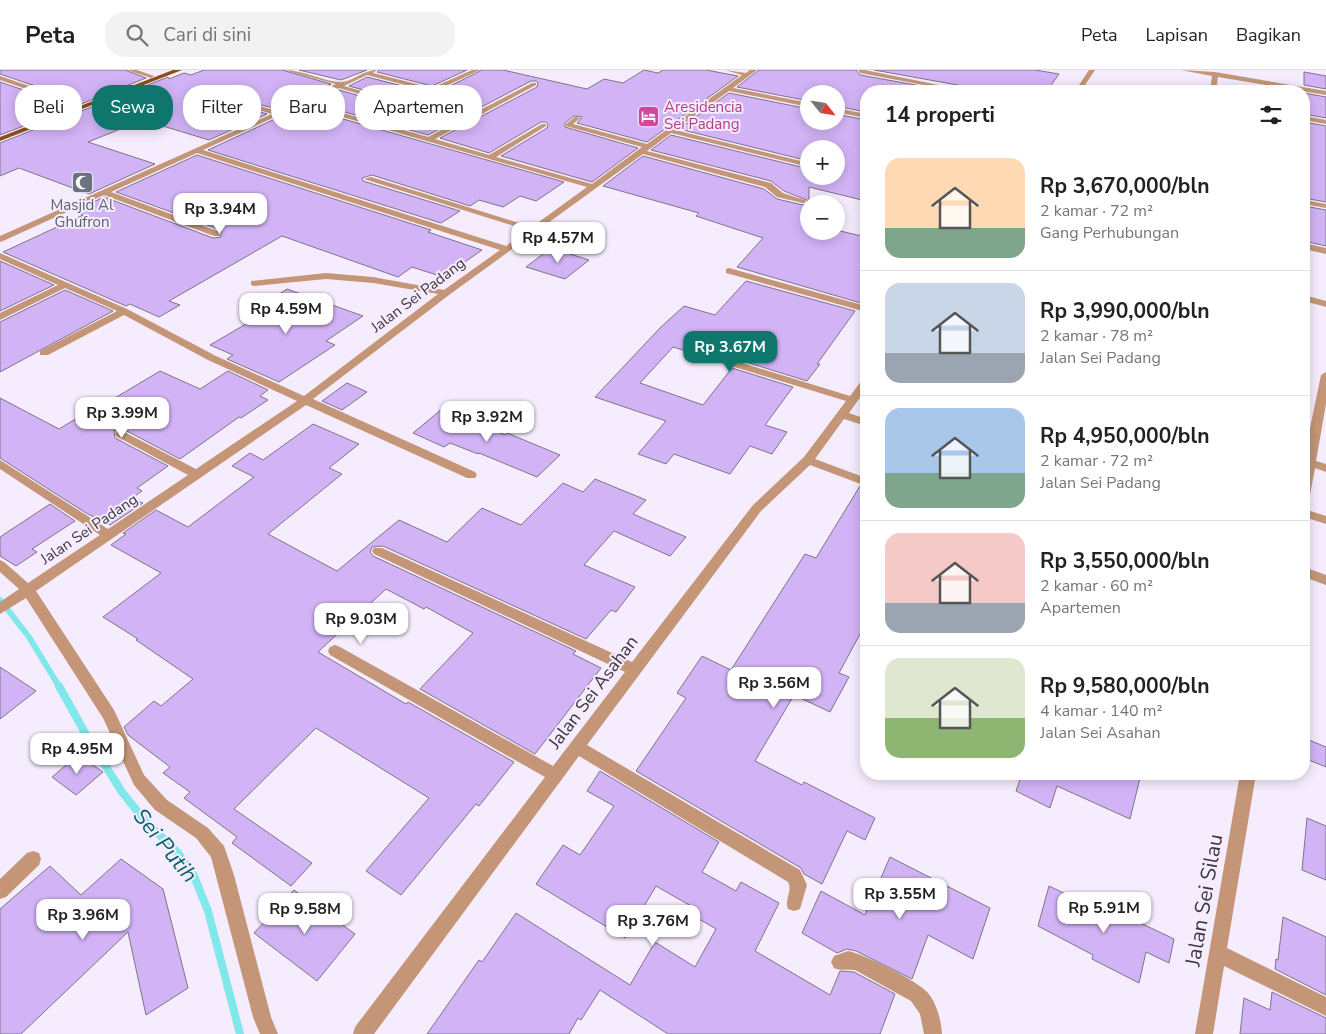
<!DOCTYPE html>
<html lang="id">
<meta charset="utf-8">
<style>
body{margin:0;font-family:"Nunito Sans",sans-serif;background:#f2f2f2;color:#222;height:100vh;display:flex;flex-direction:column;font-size:19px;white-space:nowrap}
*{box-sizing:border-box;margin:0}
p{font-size:16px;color:#767676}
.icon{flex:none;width:28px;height:28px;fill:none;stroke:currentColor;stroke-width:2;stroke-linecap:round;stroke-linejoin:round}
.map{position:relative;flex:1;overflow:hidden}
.details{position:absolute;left:860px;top:15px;width:450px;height:695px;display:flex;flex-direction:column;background:#fff;border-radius:20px;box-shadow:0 2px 12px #0003}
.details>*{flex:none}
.banner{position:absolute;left:15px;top:15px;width:475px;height:45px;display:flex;gap:10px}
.needle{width:32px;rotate:120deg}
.fabs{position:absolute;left:800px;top:15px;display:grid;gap:10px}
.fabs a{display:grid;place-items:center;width:45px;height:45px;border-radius:50%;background:#fff;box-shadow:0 2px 12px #0003;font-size:25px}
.price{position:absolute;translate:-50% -42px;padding:0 11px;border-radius:10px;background:#fff;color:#222;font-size:16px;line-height:32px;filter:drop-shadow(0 1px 2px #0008)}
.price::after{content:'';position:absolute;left:50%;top:30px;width:15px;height:11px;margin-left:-8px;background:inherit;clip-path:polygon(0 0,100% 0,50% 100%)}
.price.on{background:#0f766e;color:#fff}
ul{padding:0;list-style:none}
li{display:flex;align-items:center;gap:15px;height:125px;padding:0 25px}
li+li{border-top:1px solid #e0e0e0}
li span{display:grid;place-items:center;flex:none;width:140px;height:100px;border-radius:15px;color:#555}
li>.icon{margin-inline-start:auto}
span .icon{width:60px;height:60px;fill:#fffc;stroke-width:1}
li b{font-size:21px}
h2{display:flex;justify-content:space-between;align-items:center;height:60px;padding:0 25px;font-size:21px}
.pill{padding:0 18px;border-radius:20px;background:#fff;box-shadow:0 2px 12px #0003;font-size:18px;line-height:45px}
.pill.on{background:#0f766e;color:#fff}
header{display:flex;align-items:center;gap:30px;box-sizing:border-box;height:70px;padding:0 25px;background:#fff;border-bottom:1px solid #e0e0e0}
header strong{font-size:24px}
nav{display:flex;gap:28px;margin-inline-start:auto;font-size:18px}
.search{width:350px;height:45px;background:#f2f2f2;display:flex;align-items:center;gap:12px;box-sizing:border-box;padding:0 18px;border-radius:20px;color:#767676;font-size:19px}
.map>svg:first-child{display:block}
</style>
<header>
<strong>Peta</strong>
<div class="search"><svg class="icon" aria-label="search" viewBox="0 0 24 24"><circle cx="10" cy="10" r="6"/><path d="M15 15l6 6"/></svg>Cari di sini</div>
<nav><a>Peta</a><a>Lapisan</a><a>Bagikan</a></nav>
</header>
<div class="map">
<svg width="1326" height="964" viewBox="0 0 1326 964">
<rect width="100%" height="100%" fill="#f5ecfd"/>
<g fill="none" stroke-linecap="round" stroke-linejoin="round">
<path stroke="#80e8ea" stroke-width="6" d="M0 530 29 567 60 618"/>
<path stroke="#80e8ea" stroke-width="8" d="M59 616 89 670 122 722 145 751 178 783 194 806 208 841 240 964"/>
</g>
<path fill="#d2b3f6" stroke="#7d7487" d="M0 0H125L146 8 81 34 79 31 0 4Z
M204 0H282L331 14 278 39 208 22V27L267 44 209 70 143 50 88 72 155 94 89 124 19 98 0 106V73L168 7 169 9 184 3 191 5Z
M299 0H367L341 10Z
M379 0H467L432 16 377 2Z
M482 0H503L587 19 604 9 623 13 644 0 658 3 663 0H706L738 6 647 72 577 53 582 47 574 46 565 53V57L638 78 592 112 501 86 547 58 548 54 546 52H541L489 83 440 68 537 17 538 13 536 11H531L428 65 312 33 339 20 406 39 409 36 408 32 349 16 367 7 434 24Z
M759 0H856L860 5 932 18 929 21H866V42L836 36V24H809V31L737 17Z
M874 0H1035L1059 4 1047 21H991Z
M1304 2 1326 6V19L1304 15Z
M0 12 73 37 0 65Z
M729 23 809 39V51H836V44L866 50V131L809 117V131L784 121 771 111 651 80 671 65 809 99V106H836V79H809V91L679 59Z
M1304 23 1326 27V48L1304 44Z
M301 37 564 112 536 131 520 126 503 137 479 130 470 136 372 105 362 108 363 111 460 141 441 153 208 80Z
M1304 52 1326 56V132L1304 128Z
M197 85 431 160 428 162 482 180 443 207 412 197 398 207 282 166 169 231 180 235 159 247 130 234 126 236 3 182 83 145 74 141 104 127 213 168 221 167V160L116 122Z
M643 86 764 119 777 129 803 135 809 132V161L836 160 866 167V226L861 233 737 197 763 168 696 146 699 143 603 116Z
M1304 136 1326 140V176L1304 171Z
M551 178 589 190 565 209 526 197Z
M0 191 54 215 0 241Z
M746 211 855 241 817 294H820L807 311 717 283 703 281 699 285 673 277 640 313 703 335 732 298 793 317 765 355 787 362 772 384 750 376 730 404 674 384 666 394 638 384 666 351 595 327 660 258 684 236 715 245Z
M287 219 363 246 326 271 335 275 279 312 227 289 233 285 210 275 275 237 265 233Z
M65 220 113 241 0 302V252Z
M160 301 200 319 228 301 268 320 260 326 268 330 241 348 239 347 180 389 125 360 114 361 115 368 168 396 137 418 142 421 132 428 143 433 110 455 86 443 0 388V328L59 359 97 336 100 337Z
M347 313 367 322 342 340 322 331Z
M442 339 505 365 507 363 560 385 537 407 479 383 478 384 450 373 444 377 413 363Z
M313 354 359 374 329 398 342 404 268 464 337 501 399 450 447 472 482 438 521 455 563 413 583 422 595 409 646 430 633 444 686 467 670 486 614 461 584 495 635 517 616 542 611 540 586 569 383 476 372 477 370 482 373 486 576 581 573 584 601 598 535 684 420 619 473 563 426 537 424 539 386 519 318 582 406 634 408 632 514 692 479 736 476 734 401 825 366 801 429 728 316 658 234 739 312 793 291 816 232 773 237 767 184 728 190 722 163 703 170 697 128 665 124 657 154 631 161 636 193 609 136 570 138 569 103 547 161 503 111 475 126 464 123 463 156 440 188 457 254 407 232 396 250 383 263 390Z
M860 416 866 418V553L839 603 849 607 830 642 794 625 755 691 802 715 804 712 875 748 865 770 847 761 822 814 804 804 801 798 636 701 686 628 677 623 702 586 731 600 805 484 816 488Z
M50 434 75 451 32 479 37 482 16 496 0 486V467Z
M0 597 36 621 0 649Z
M1304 668 1326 677V697L1304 688Z
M78 685 103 702 76 725 52 707Z
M600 701 719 772 702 802 736 821 741 812 779 833 755 881 830 925 840 901 854 902 895 924 880 964H668L600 920 581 950 578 948 569 964H427L479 890 482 892 516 843 630 915 655 872 695 897 716 859 687 842 691 836 656 816 625 868 536 814 563 775 580 785 614 736 587 721Z
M1022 704H1141L1130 749 1057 716 1050 738 1016 721Z
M1307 748 1326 756V810L1302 800Z
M890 787 990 838 973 889 928 865 912 909 856 881 847 879 837 883 802 863 821 821 865 845Z
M121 789 163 819 188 918 146 945 128 862 21 964H0V839L50 796 81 825Z
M1049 816 1106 843 1107 837 1174 869 1169 893 1146 882 1139 913 1092 889 1093 885 1038 856Z
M294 820 355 864 317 911 254 863Z
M1283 847 1326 867V925L1275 899 1276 889 1278 890Z
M1272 922 1326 948V964H1240L1244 928 1270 940Z"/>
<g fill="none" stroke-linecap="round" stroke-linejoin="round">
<path fill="#c49677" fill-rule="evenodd" d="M127 0H137L154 6 151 8Z
M284 0C304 0 324 12 341 12 352 12 363 0 377 0L373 3 432 18 472 0H480L433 22 367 5 344 16 407 34V36L405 37 339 18 307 33 428 67 532 13H536V15L435 69 489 85 542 54H546V56L496 87 592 114 642 77 566 56V54L575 47 580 48 573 54 647 74 742 5 725 0 746 3 750 0H757L733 18 809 33V37L729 21 675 60 809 93V97L671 63 647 81 771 113 783 123 807 131 803 133 777 127 765 117 643 84 449 225 313 329 475 402 477 405 475 408H467L306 335 36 521 114 640 144 705 167 730 208 758 224 776 234 805 271 947 278 964H260L253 947 211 787 196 768 155 740 134 715 103 648 26 528 0 544V532L19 519 0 502V490L4 492 28 513 100 465 0 399V390L108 459 188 405 116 366 115 364 116 362H124L196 399 297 331 208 290 124 245 48 285H40V281L117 241 65 218 0 250V243L58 215 0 189V183L127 239 216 286 304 326 438 224 373 213 326 209 254 216 251 215V211L326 203 373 207 444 220 500 180 197 83 111 122 220 162V166H214L104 125 3 171 0 172V166L272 44 209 25V23L278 41 336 14ZM301 35 587 117 532 157 371 107 364 109 527 160 506 176 203 80Z
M858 0H865L968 21H956L860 3Z
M1089 0H1095L1081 21H1075Z
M1181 0 1215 2 1326 21V25L1218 7 1216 21H1210L1212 6Z
M0 6 78 33 79 34 74 35 0 10Z
M836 38 866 44V48L836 42Z
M1304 46 1326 50V54L1304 50Z
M1304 130 1326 134V138L1304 134Z
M1304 173 1326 178V184L1304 179Z
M729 198 866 236V242L726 203V199Z
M1304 225 1326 231V237L1304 231Z
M716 285 850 326 862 310 866 309V319L849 343 866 349V356L844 349 815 389 866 408V416L810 395 761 441 587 675 800 800 807 815 800 839 794 841 788 839C784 829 793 821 788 812L579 686 374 964H353L355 957 545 707 330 585 328 581 330 577 335 575 340 577 553 696 625 602 374 484 372 481 374 478H382L632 592 753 435 804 387 846 331 712 290V286Z
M1326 302V334L1316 391 1326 394V402L1315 398 1310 425 1304 429V387L1321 305Z
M1304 439 1326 446V454L1304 447Z
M1304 497 1326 505V515L1304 507Z
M1240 704H1256L1227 878 1326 927V946L1224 896 1213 964H1195Z
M33 781 39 783 41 789 39 795 6 827 0 829V809L27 783Z
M848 881C864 884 918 911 928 923 937 934 941 950 942 964H924L920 944 911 931 855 900C847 899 841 901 834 898L831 892 834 886Z"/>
<path fill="#8d4d19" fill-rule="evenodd" d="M173 0H182L0 71V67Z"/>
</g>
<defs>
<symbol id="hotel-square" viewBox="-11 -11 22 22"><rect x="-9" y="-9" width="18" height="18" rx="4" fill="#d1479c" stroke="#f5ecfd"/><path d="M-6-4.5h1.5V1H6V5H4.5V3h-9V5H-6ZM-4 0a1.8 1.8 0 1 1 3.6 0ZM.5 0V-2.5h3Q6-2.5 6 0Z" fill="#fff"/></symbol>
<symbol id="mosque-square" viewBox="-11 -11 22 22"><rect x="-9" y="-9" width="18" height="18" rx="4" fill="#6b7280" stroke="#f5ecfd"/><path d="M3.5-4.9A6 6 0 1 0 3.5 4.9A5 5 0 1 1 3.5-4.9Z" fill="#fff"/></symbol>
</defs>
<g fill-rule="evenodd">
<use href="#hotel-square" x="636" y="34" width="25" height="25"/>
<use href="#mosque-square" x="70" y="100" width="25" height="25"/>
</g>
<g text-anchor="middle" stroke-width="4" stroke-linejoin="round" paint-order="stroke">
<g font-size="15" fill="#b23c85" stroke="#f5ecfd" text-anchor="start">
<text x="664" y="42">Aresidencia<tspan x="664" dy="17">Sei Padang</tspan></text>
</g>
<g font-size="15" fill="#5b616d" stroke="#f5ecfd">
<text x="82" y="140">Masjid Al<tspan x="82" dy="17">Ghufron</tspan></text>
</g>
<g font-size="15" fill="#3b363e" stroke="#f5ecfd">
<text transform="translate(418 225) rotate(-37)" y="5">Jalan Sei Padang</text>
<text transform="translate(89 459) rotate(-34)" y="5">Jalan Sei Padang</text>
</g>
<g font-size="18" fill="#3b363e" stroke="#f5ecfd">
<text transform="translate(593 622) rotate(-53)" y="6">Jalan Sei Asahan</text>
</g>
<g font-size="21" fill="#3b363e" stroke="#f5ecfd">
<text transform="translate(1204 830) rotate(-80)" y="7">Jalan Sei Silau</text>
</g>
<g font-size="22" font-style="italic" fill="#066366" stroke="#f5ecfd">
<text transform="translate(166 775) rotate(51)" y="8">Sei Putih</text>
</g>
</g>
</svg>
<div class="fabs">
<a><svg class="needle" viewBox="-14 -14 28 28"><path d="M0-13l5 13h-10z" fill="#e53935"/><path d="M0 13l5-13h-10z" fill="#767676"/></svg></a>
<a>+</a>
<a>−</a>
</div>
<b class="price" style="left:220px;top:165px">Rp 3.94M</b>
<b class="price" style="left:558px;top:194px">Rp 4.57M</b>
<b class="price" style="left:286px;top:265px">Rp 4.59M</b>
<b class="price on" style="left:730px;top:303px">Rp 3.67M</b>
<b class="price" style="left:122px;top:369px">Rp 3.99M</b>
<b class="price" style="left:487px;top:373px">Rp 3.92M</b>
<b class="price" style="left:361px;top:575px">Rp 9.03M</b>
<b class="price" style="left:774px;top:639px">Rp 3.56M</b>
<b class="price" style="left:77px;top:705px">Rp 4.95M</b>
<b class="price" style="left:900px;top:850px">Rp 3.55M</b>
<b class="price" style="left:1104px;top:864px">Rp 5.91M</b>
<b class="price" style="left:305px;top:865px">Rp 9.58M</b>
<b class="price" style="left:83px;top:871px">Rp 3.96M</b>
<b class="price" style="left:653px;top:877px">Rp 3.76M</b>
<div class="banner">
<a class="pill">Beli</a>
<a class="pill on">Sewa</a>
<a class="pill">Filter</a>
<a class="pill">Baru</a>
<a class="pill">Apartemen</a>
</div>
<section class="details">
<h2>14 properti<svg class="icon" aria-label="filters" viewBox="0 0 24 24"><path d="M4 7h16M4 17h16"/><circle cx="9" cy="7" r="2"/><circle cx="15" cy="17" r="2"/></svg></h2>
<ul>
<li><span style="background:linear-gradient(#ffd9b3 70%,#7fa58c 0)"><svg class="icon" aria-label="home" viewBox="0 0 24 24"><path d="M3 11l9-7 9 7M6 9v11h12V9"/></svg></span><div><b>Rp 3,670,000/bln</b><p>2 kamar · 72 m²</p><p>Gang Perhubungan</p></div></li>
<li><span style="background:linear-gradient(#c9d6e8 70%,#9aa5b1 0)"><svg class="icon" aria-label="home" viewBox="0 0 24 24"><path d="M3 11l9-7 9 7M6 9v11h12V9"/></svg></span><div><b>Rp 3,990,000/bln</b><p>2 kamar · 78 m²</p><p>Jalan Sei Padang</p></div></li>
<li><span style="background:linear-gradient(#a9c7e8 65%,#7fa58c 0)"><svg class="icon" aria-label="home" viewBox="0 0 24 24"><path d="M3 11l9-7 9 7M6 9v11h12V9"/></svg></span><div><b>Rp 4,950,000/bln</b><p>2 kamar · 72 m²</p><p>Jalan Sei Padang</p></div></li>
<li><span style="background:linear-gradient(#f6c9c9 70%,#9aa5b1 0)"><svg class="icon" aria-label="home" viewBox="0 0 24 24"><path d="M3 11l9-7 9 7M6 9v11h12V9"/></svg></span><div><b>Rp 3,550,000/bln</b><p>2 kamar · 60 m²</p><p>Apartemen</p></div></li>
<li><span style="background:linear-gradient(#dfe7d0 60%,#8fb573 0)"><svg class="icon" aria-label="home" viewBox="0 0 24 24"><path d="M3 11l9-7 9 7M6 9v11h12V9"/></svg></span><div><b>Rp 9,580,000/bln</b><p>4 kamar · 140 m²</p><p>Jalan Sei Asahan</p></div></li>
</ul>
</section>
</div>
